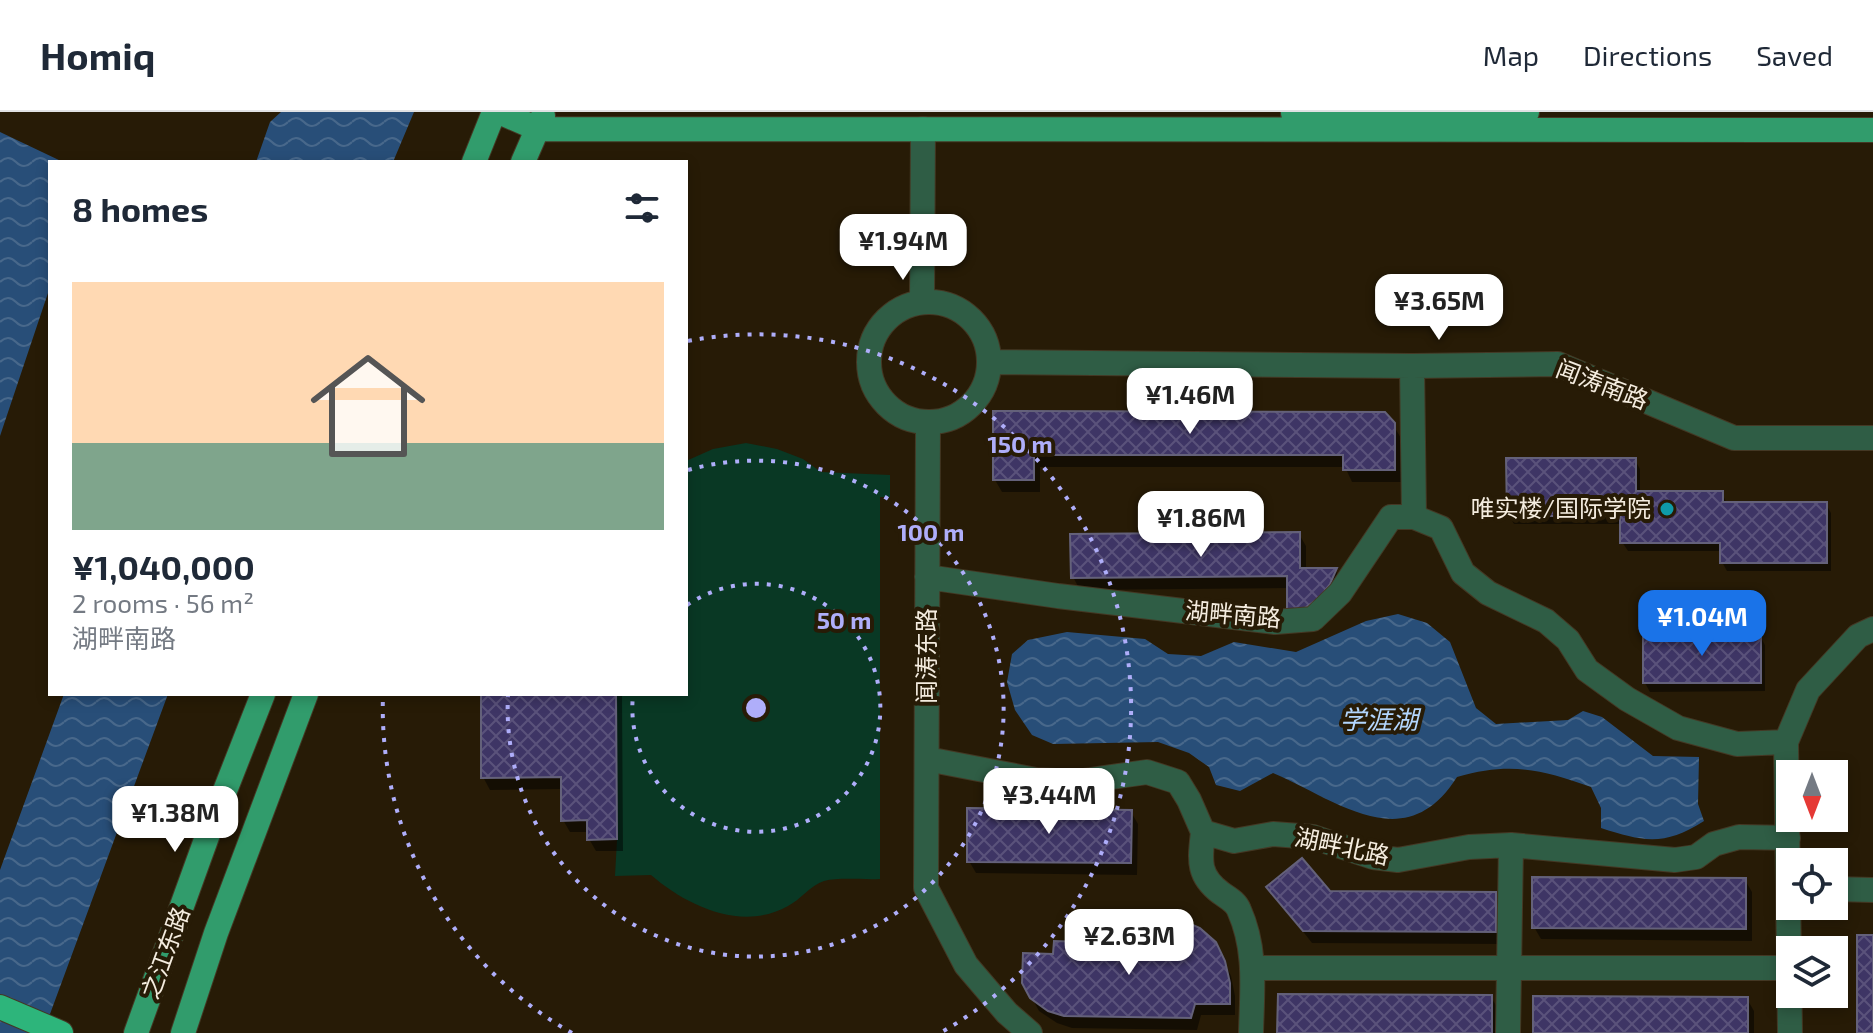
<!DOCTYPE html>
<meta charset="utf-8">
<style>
body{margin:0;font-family:"Exo 2","Noto Sans SC",sans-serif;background:#f2f2f3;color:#1f2937;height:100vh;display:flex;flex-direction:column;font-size:30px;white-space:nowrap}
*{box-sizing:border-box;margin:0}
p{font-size:26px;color:#747a83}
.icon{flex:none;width:44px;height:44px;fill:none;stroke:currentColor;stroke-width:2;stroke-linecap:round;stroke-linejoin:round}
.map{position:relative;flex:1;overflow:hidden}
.details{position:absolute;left:48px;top:48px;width:640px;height:536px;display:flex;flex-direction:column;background:#fff;border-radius:0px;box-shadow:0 4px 12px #0003}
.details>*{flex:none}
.needle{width:52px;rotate:180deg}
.buttons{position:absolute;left:1776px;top:648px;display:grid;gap:16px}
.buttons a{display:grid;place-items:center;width:72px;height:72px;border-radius:0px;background:#fff;box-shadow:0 4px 12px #0003;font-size:40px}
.price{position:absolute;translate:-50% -68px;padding:0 18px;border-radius:16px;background:#fff;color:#222;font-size:26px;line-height:52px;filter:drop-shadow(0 2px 4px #0008)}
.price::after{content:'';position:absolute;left:50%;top:48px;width:24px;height:18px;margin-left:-12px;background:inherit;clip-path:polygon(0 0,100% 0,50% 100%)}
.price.on{background:#1a73e8;color:#fff}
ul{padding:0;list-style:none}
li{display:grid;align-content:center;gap:16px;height:424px;padding:0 24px}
li span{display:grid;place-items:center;height:248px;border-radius:0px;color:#555}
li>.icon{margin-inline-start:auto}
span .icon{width:144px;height:144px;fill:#fffc;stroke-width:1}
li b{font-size:34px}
h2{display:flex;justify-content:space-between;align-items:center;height:96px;padding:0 24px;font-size:34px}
header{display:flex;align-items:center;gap:48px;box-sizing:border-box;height:112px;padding:0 40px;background:#fff;border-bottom:2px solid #e0e1e3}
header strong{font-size:38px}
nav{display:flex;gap:44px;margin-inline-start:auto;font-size:28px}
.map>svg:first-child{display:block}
</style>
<header>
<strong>Homiq</strong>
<nav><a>Map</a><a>Directions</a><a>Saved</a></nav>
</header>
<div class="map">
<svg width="1873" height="921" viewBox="0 0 1873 921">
<defs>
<pattern id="water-waves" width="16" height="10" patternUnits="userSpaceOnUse" patternTransform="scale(2)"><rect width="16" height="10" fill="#284e78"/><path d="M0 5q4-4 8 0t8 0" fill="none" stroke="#48688b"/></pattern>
<pattern id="building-cross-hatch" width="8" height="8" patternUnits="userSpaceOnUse" patternTransform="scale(2)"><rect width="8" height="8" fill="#3e3565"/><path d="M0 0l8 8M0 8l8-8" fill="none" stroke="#5a527b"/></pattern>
</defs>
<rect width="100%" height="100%" fill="#271b06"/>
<path fill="#093824" d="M746 331 777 337 803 347 821 360 890 363V385H880V767C863 768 840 765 824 769 811 773 800 788 788 794 742 820 687 794 651 763L615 764 617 728H587L588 582H686V349L713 337Z"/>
<path fill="url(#water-waves)" d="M281 0H414L393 50H256L270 10Z
M0 20 63 50H50V175L0 324Z
M1398 502 1427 511 1450 530 1476 596 1496 612 1568 608 1583 599 1602 605 1653 644 1699 645 1698 692 1704 709C1665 734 1644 730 1601 716V696L1591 675C1540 657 1510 650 1457 665 1405 747 1337 688 1273 661L1240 679 1216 673 1209 655 1189 641 1158 630 1053 632 1032 623 1015 598 1007 570 1012 542 1028 528 1067 520 1145 527 1168 542 1201 544 1234 530 1296 540 1366 509Z
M64 582H168L43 921H0V758Z"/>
<path fill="#0007" d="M995 301 1393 313 1401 326V370H1352L1345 355H1040V380H1002L995 368Z
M1635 348 1640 357V381H1722L1727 392H1826L1831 401V459H1727L1722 450V439H1628L1622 430V412H1514L1509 403Z
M1299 422 1306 434V458H1335L1342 470 1310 508 1289 476 1080 478 1073 465Z
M1760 524 1765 533V579L1650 580 1645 571Z
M483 582H622L623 739H596L589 727V720H570L563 708V677L490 678 483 665Z
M1131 700 1138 712 1137 763 976 761 969 749Z
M1745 768 1752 780V829L1541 827 1534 815Z
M1269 776 1329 781 1495 782 1502 794V832L1312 831Z
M1222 845 1231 864 1235 884V903H1201L1197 918 1072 916 1057 911 1039 899 1024 871Z
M1491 885 1498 897V921H1279Z
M1747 887 1754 899V921H1535Z"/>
<path fill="url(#building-cross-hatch)" stroke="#64617a" stroke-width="2" d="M993 299 1385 300 1395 311V358H1343V343H1034V368H993Z
M1506 346H1636V379H1723V390H1827V451H1720V431H1620V404H1507Z
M1300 420V456H1337L1330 472 1319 486 1303 497 1287 500V464L1071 466 1070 422Z
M1643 522H1761V571H1643Z
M481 582H616L617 727 587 728V708L561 709V665L481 666Z
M967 696 1132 698 1131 751 967 750Z
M1302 746 1330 779 1496 780V820L1303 819 1266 775Z
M1532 765 1746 766V817L1532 816Z
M1177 806 1200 816 1216 830 1225 849 1230 871V892H1195L1191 906 1064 904 1048 899 1030 886 1022 871 1023 841 1053 842 1054 829 1177 833Z
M1857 823H1873V921H1857Z
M1278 882 1492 883V921H1277Z
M1533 884 1748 885V921H1533Z"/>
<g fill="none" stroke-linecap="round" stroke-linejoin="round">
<defs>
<path id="minor" d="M869 250a60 60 0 1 1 120 0a60 60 0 1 1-120 0Z
M922 190 923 17
M989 250 1412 254 1558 252 1734 326H1873
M1412 254 1414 405
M928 311 926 776 966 853 1007 901 1030 921
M927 465 1058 484 1275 510 1313 507 1340 481 1391 405H1414L1441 416 1463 461 1488 481 1546 509 1568 528 1587 558 1627 587 1678 616 1737 632 1786 630
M927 647 1036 668 1076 670 1147 660 1178 670 1189 688 1203 720 1234 729 1273 722 1313 725 1373 745 1398 748 1469 735 1511 733 1675 748 1696 745 1714 732 1739 725 1788 726
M1203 720C1200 748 1197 763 1221 781 1228 786 1236 790 1239 798 1257 838 1252 878 1251 921
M1834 777 1873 778
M1254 856H1789
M1508 921 1511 733
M1790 921 1786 630 1808 578 1858 524 1873 517"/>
<path id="major" d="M499 0 538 17 1873 18
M1293 1 1527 0
M474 50 494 0
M523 50 543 4
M136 921 208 722 263 582
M183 921 216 821 306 582"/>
<path id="highway" d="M0 895 61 921"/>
</defs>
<use href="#minor" stroke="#443824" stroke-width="26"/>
<use href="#major" stroke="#443824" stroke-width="26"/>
<use href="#highway" stroke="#443824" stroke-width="26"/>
<use href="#minor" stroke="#2f5d45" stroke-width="24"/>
<use href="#major" stroke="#319c6c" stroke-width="24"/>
<use href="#highway" stroke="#2db57b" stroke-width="24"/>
</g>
<g fill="none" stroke="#afaefa" stroke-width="4" stroke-dasharray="4 8">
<path d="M687 493A124 124 0 1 1 633 583"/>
<path d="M688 358A248 248 0 1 1 508 583"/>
<path d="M572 921A373 373 0 0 1 383 583M688 229A373 373 0 0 1 940 921"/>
</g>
<circle fill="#0f9aa8" stroke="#271b06" stroke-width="3" cx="1667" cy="397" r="8"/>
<g text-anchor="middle" stroke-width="8" stroke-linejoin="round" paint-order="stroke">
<g font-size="24" fill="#f4ecdf" stroke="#271b06">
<text transform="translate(1602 273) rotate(21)" y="8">闻涛南路</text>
<text transform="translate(1233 503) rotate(5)" y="8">湖畔南路</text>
<text transform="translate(927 544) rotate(-90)" y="8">闻涛东路</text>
<text transform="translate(1342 735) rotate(12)" y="8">湖畔北路</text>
<text transform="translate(166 841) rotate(-70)" y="8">之江东路</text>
</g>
<g font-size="24" fill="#f4ecdf" stroke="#271b06" text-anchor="end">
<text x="1651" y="405">唯实楼/国际学院</text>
</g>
<g font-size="26" font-style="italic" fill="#b3d6fe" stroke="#271b06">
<text x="1379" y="617">学涯湖</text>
</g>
</g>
<circle cx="756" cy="596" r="12" fill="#afaefa" stroke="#271b06" stroke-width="4"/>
<g font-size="24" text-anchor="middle" font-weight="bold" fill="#afaefa" stroke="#271b06" stroke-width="8" stroke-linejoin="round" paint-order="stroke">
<text x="1020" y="341">150 m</text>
<text x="931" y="429">100 m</text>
<text x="844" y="517">50 m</text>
</g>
</svg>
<div class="buttons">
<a><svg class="needle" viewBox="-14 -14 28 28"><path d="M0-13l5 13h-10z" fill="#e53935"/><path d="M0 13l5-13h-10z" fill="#747a83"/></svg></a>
<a><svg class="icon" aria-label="locate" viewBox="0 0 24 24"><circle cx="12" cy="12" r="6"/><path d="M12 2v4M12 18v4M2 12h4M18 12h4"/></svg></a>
<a><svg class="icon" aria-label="layers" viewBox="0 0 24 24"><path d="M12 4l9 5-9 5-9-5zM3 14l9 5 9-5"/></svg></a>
</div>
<b class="price" style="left:903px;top:170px">¥1.94M</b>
<b class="price" style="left:1439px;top:230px">¥3.65M</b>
<b class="price" style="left:1190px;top:324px">¥1.46M</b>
<b class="price" style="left:1201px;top:447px">¥1.86M</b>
<b class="price on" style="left:1702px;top:546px">¥1.04M</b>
<b class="price" style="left:1049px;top:724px">¥3.44M</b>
<b class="price" style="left:175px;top:742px">¥1.38M</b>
<b class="price" style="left:1129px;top:865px">¥2.63M</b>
<section class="details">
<h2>8 homes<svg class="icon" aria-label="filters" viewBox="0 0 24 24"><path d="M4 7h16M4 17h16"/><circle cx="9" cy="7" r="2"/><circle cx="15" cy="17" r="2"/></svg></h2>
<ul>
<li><span style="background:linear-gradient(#ffd9b3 65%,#7fa58c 0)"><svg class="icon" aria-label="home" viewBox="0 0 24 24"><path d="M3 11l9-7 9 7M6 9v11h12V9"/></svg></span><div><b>¥1,040,000</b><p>2 rooms · 56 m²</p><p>湖畔南路</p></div></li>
</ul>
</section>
</div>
